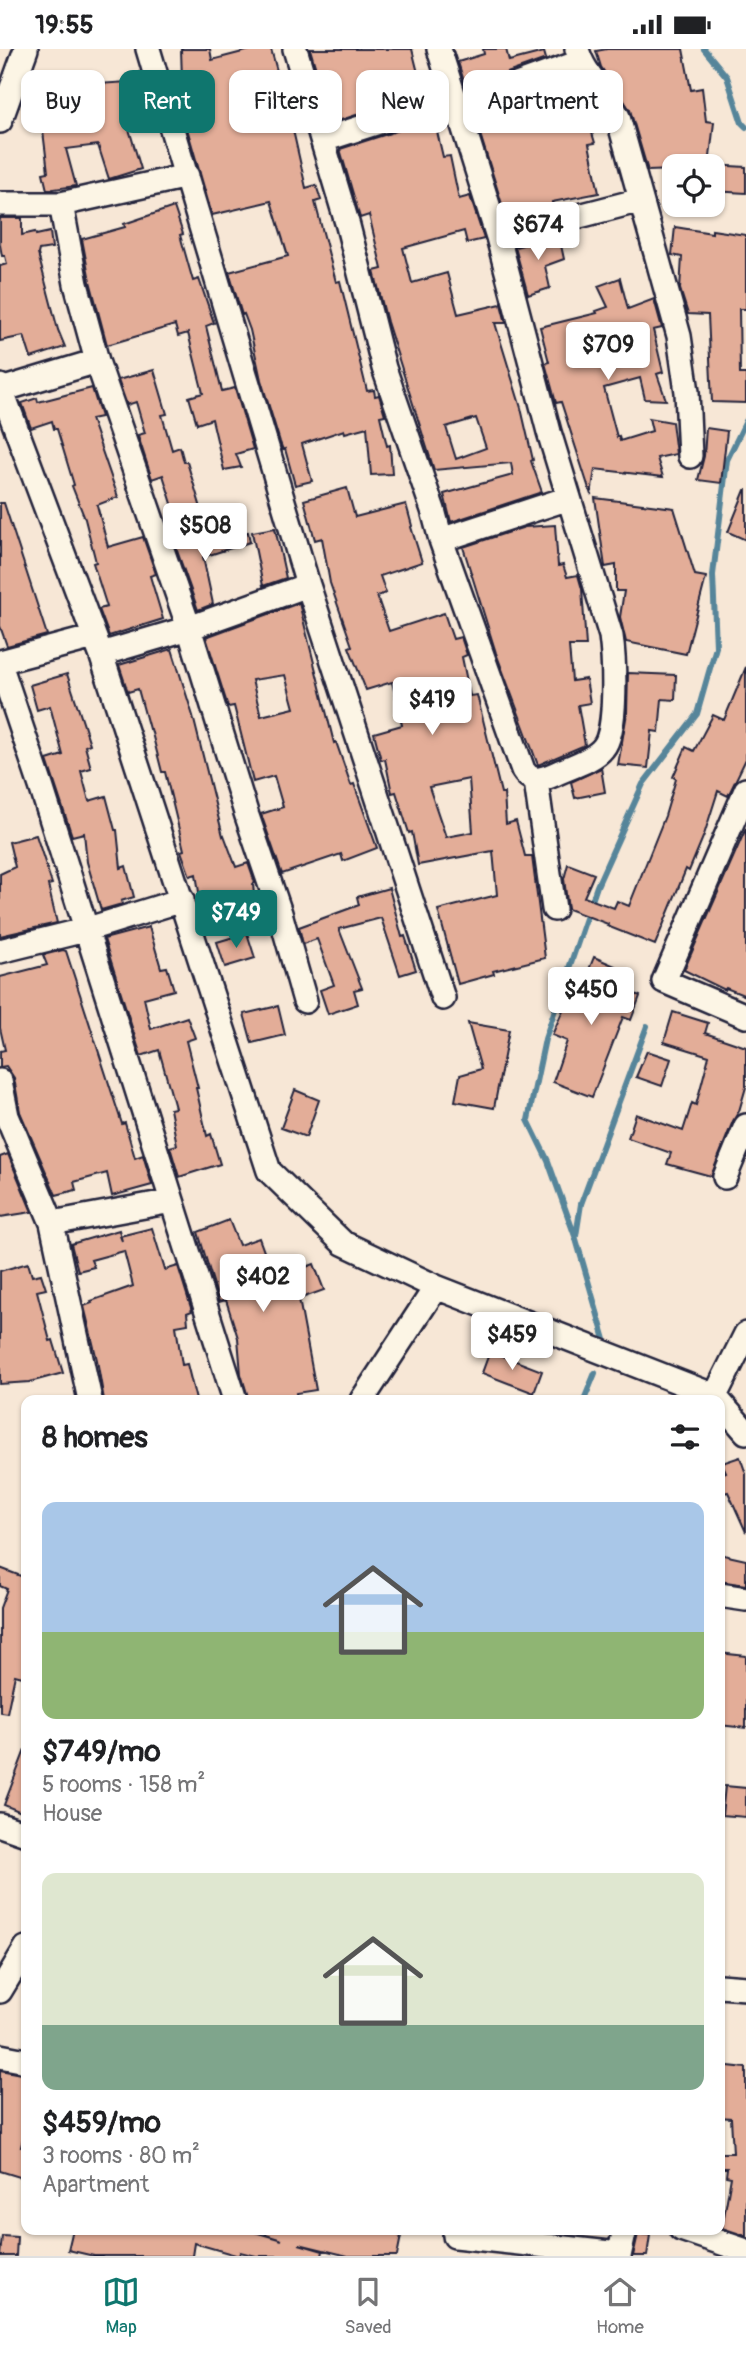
<!DOCTYPE html>
<meta charset="utf-8">
<style>
body{margin:0;font-family:Pangolin,sans-serif;background:#f2f2f2;color:#202124;height:100vh;display:flex;flex-direction:column;font-size:26px;white-space:nowrap}
*{box-sizing:border-box;margin:0}
p{font-size:23px;color:#757577}
.icon{flex:none;width:38px;height:38px;fill:none;stroke:currentColor;stroke-width:2;stroke-linecap:round;stroke-linejoin:round}
.map{position:relative;flex:1;overflow:hidden}
.details{position:absolute;left:21px;top:1346px;width:704px;height:840px;display:flex;flex-direction:column;background:#fff;border-radius:14px;box-shadow:0 2px 5px #0004}
.details>*{flex:none}
.guide{position:absolute;left:21px;top:21px;width:705px;height:63px;display:flex;gap:14px}
.tools{position:absolute;left:662px;top:105px;display:grid;gap:14px}
.tools a{display:grid;place-items:center;width:63px;height:63px;border-radius:14px;background:#fff;box-shadow:0 2px 5px #0004;font-size:35px}
.price{position:absolute;translate:-50% -60px;padding:0 16px;border-radius:7px;background:#fff;color:#222;font-size:23px;line-height:46px;filter:drop-shadow(0 2px 4px #0008)}
.price::after{content:'';position:absolute;left:50%;top:42px;width:21px;height:16px;margin-left:-10px;background:inherit;clip-path:polygon(0 0,100% 0,50% 100%)}
.price.selected{background:#0f766e;color:#fff}
ul{padding:0;list-style:none}
li{display:grid;align-content:center;gap:14px;height:371px;padding:0 21px}
li span{display:grid;place-items:center;height:217px;border-radius:14px;color:#555}
li>.icon{margin-inline-start:auto}
span .icon{width:126px;height:126px;fill:#fffc;stroke-width:1}
li b{font-size:30px}
h2{display:flex;justify-content:space-between;align-items:center;height:84px;padding:0 21px;font-size:30px}
.pill{padding:0 24px;border-radius:14px;background:#fff;box-shadow:0 2px 5px #0004;font-size:24px;line-height:63px}
.pill.selected{background:#0f766e;color:#fff}
.status{display:flex;justify-content:space-between;align-items:center;height:49px;padding:0 35px;background:#fff;direction:ltr}
.status svg{height:19px;fill:currentColor}
.tab-bar{display:flex;justify-content:space-around;align-items:center;height:98px;border-top:2px solid #e0e0e0;background:#fff;font-size:19px;color:#757577}
.tab-bar a{display:grid;justify-items:center;gap:4px}
.tab-bar .selected{color:#0f766e}
.map>svg:first-child{display:block}
</style>
<div class="status"><b>19:55</b><svg viewBox="0 0 49 12"><path d="M0 12V9h3v3zM5 12V6h3v6zM10 12V3h3v9zM15 12V0h3v12zM26 1h20v11H26zM47 4h2v5h-2z"/></svg></div>
<div class="map">
<svg width="746" height="2207" viewBox="0 0 746 2207">
<rect width="100%" height="100%" fill="#f7e7d6"/>
<filter id="ink" filterUnits="userSpaceOnUse"><feTurbulence type="fractalNoise" baseFrequency=".0143" numOctaves="2"/><feDisplacementMap in="SourceGraphic" scale="14" xChannelSelector="R" yChannelSelector="G"/><feConvolveMatrix kernelMatrix="1 2 1 2 8 2 1 2 1" color-interpolation-filters="sRGB"/></filter>
<g filter="url(#ink)">
<g fill="none" stroke-linecap="round" stroke-linejoin="round">
<path stroke="#57859a" stroke-width="6" d="M704 0 727 28 742 74 746 78
M576 1187 581 1155 647 977
M606 1294 576 1190 548 1112 528 1071 545 990 597 837 643 735 697 665 716 598 713 526 727 411 746 372
M584 1351 595 1324"/>
</g>
<path fill="#e3ad98" stroke="#22223b" stroke-width="2" fill-rule="evenodd" d="M181 0H210L212 11 254 0H271L280 33 282 32 306 139 316 136 321 151 315 153 336 233 340 232 367 342 374 341 375 347 379 346 385 366 380 367 387 397 390 396 392 425 371 426 367 378 345 384 344 381 302 395 312 432 295 436 285 400 283 401 280 393 261 331 250 281 244 265 242 266 229 223 288 207 271 152 212 166 173 31 182 30Z
M310 0H412L423 44 332 74Z
M483 0H506L509 12 544 3 546 10 466 39 458 13 484 5Z
M607 0H683L691 41 702 39 706 72 714 73 709 117H674V121L648 122 630 61 601 18 596 2Z
M572 32 581 68 587 67 595 94 589 95 599 144 552 153 553 159 507 171 474 66Z
M128 33 138 78 129 80 141 120 109 130 98 96 66 100 76 137 47 141 43 124 48 123 43 82 40 81 37 39Z
M434 70 443 108 450 107 459 150 470 147 484 190 467 194 464 182 403 199 412 234 447 224 458 265 501 255 506 274H495L521 359 533 411 531 412 542 443 451 473 444 445 513 426 511 414 434 421 387 273 374 222 382 220 369 166 360 169 340 100ZM476 369 486 399 456 410 446 378Z
M712 116 746 118V144L712 142Z
M174 158 183 185 180 186 193 232 199 230 214 274 206 277 222 342 235 339 253 400 236 405 241 418 224 421 212 370 197 375 189 348 203 344 188 284 178 287 175 276 107 296 90 232 82 190 125 178 124 175Z
M0 169H22V186L35 183 36 186 50 183 52 199 39 201 38 205 58 281 65 298 31 309 24 287 0 292V217L7 215 5 207H2L0 196Z
M675 178 712 184V181L746 186V260H739L740 325H746V354L712 353 708 266 688 265 680 240 682 208 672 206Z
M559 187 564 210 545 217 550 239 528 246 515 198Z
M620 229 628 260 654 250 662 279 653 281 663 323 657 325 666 351 645 350 640 329 604 339 617 388 619 387 620 392 652 382 649 369 672 373 676 405 657 409 663 428 595 420 591 446 561 353 556 354 545 314 549 313 540 278 597 264 596 262 608 258 598 237Z
M154 321 167 365 162 366 172 401 180 398 184 413H187L204 469 179 477 163 426 152 430 139 390 138 386 145 384 136 353 127 356 118 331Z
M92 339 101 368 91 370 118 448 97 456 108 498 143 488 156 525 150 527 163 570 109 587 99 560 107 558 93 514 96 513 85 470 72 437 74 436 57 380H54L52 372 31 379 22 354 37 349 38 353Z
M706 379 727 382 721 434 698 431 704 407Z
M347 439 355 468 406 455 412 477 411 478 422 513 380 527 386 544 377 547 389 582 444 564 453 590 461 588 467 606 462 608 470 647 477 646 501 744H504L506 775 516 772 525 807H532L545 909 493 922 494 925 458 935 438 861 497 846 493 802 418 816 412 783 409 784 396 743 392 744 385 710 381 711 374 684 402 676 392 633 366 641 349 598 352 597 330 534 322 489 315 491 304 451ZM469 730 473 783 446 788 429 738Z
M745 441H746V491L728 483Z
M595 449 674 459 695 526 706 528 686 605 626 593 620 568 624 542H616V516L605 518Z
M0 454H4L47 586 7 597 0 577Z
M555 476 558 517 563 516 567 528 578 526 582 540 586 597H569L572 632 586 630 590 654 578 656 585 696 538 716 496 604 463 498 525 478Z
M275 479 286 529 263 537 252 483Z
M248 483 250 493 203 508 213 555 198 561 175 496Z
M299 554 334 694 336 693 351 736 354 735 377 799 343 812 341 805 282 825 261 765 283 758 274 727 253 733 234 657 228 658 206 588ZM285 626 294 659 261 667 252 631Z
M172 600 193 667 223 787 224 786 236 818 248 814 255 834 253 835 254 846 201 855 196 825 190 827 181 802 184 801 165 723H162L151 680H149L138 640 128 643 119 616Z
M746 618V710L728 747 718 742 704 786 689 822 686 820 655 896 607 877 608 875 568 860 564 830 568 815 594 825 584 848 614 859 617 852 629 857 665 767 676 730 673 728 686 698 694 702 713 666 724 671Z
M628 624 676 626 675 651 662 650 659 683 652 682 648 719 618 716 627 664Z
M67 625 90 695 85 697 91 719 81 722 89 752 106 747 115 781H117L121 819 126 817 134 848 121 852 122 855 101 861 87 813 84 784 72 787 47 711 63 706 50 657 37 661 30 636Z
M601 719 605 743 575 749 571 733Z
M746 779V947L726 939 725 941 684 921Z
M36 786 52 835 48 836 57 874 0 887V825L15 818 9 793Z
M389 839 402 888 405 887 416 921 400 926 381 869 339 880 362 939 354 941 358 955 328 965 320 941 334 936 317 890 303 895 299 878 359 856 357 848Z
M149 878 161 919 167 918 174 941 144 949 151 980 187 968 195 989 186 992 198 1039H196L207 1087 211 1085 220 1115 179 1128 170 1098 177 1096 170 1060 175 1059 159 1001 141 1007 104 890Z
M247 884 255 909 225 918 217 893Z
M63 901 66 902 122 1075 125 1074 135 1109 143 1106 152 1136 112 1147 107 1124 74 1133 76 1141 56 1146 20 1063 14 1029 6 1017 0 1018V1002L5 1001 0 979V928L47 916 43 906Z
M594 908 615 917 607 933 640 947 631 971 623 968 592 1048 553 1033 567 992 552 986 577 929 584 933Z
M278 957 285 986 252 994 244 965Z
M673 963 708 974 705 984 746 998V1038L739 1062 733 1072 711 1127 667 1115 671 1104 628 1089 636 1065 683 1082 692 1054 696 1056 709 1007 664 993Z
M468 974 509 981 494 1059 455 1052 460 1026 481 1020Z
M647 1002 671 1010 662 1037 636 1028Z
M295 1041 319 1051 306 1088 281 1079Z
M8 1105 32 1163 0 1168V1108Z
M229 1171 239 1196 259 1189 274 1230 314 1215 324 1241 299 1250 316 1341 296 1344 297 1351H249L241 1325 238 1289 226 1251 219 1253 198 1183Z
M152 1179 165 1221 178 1217 192 1262 187 1264 188 1275 176 1277 182 1316 187 1315 196 1351H104L97 1311 84 1257 92 1254 91 1252 133 1237 124 1202 91 1211 94 1218 78 1222 71 1195 119 1181 122 1192 120 1187Z
M28 1214 32 1227 41 1225 46 1240 37 1242 50 1292 53 1291 63 1324 30 1333 0 1335V1222Z
M490 1302 542 1322 534 1344 482 1324Z
M740 1408 746 1425V1483L728 1443 724 1444 719 1430V1426L726 1423 722 1414Z
M719 1505 746 1511V1536L719 1532Z
M0 1519 26 1529V1629L15 1626 7 1664 0 1663V1559L7 1540 0 1537Z
M719 1604 746 1607V1679L719 1676Z
M25 1701H26V1765L4 1756Z
M725 1737 746 1739V1768L722 1766Z
M719 2016 746 2019V2187L722 2179 731 2128 726 2127 727 2119H719V2104H733L731 2069 719 2068Z
M0 2021 26 2026V2078L21 2098H26V2130L0 2122Z
M73 2180H244L282 2191 266 2186 267 2180H373L401 2187 397 2207H348L299 2195 323 2202 322 2207H256L240 2203 239 2207 194 2194 192 2207H94L68 2201Z
M638 2185 650 2186 647 2207H633Z
M2 2187 17 2188 16 2207H0Z"/>
<g fill="none" stroke-linecap="round" stroke-linejoin="round">
<defs>
<path id="minor" d="M148 0 308 536 443 949
M295 0 348 177 384 319 433 461 441 491 523 721C531 734 542 731 555 725 569 718 593 712 603 699 618 682 614 609 611 587L549 383 498 188 439 0
M577 0C583 25 607 44 618 68L679 287 687 343 690 407
M456 58 580 13
M0 72 26 0
M323 91 453 49
M0 155H61L187 127
M61 155 76 235 97 312
M498 188 641 151
M0 337 101 605 269 1122 343 1194 436 1238 715 1347 746 1285
M1 341 97 312 189 579 247 767 280 864 305 952
M441 491 569 449
M101 605 189 579 308 536
M0 613 94 588
M0 615 41 737 235 1351
M536 732 554 860
M746 741 664 932 746 967
M0 902 85 881 182 851
M0 1032 7 1067 52 1174 90 1351
M725 1128 746 1077
M52 1174 172 1152
M362 1351 436 1238
M719 1352 746 1383
M719 1546 746 1550
M0 1776 26 1785
M719 1937 746 1939
M0 1942 26 1899
M0 2007 26 2012
M681 2180 746 2202
M455 2187 619 2205
M619 2207 625 2180"/>
</defs>
<use href="#minor" stroke="#22223b" stroke-width="28"/>
<use href="#minor" stroke="#fcf5e5" stroke-width="23"/>
</g>
</g>
</svg>
<div class="tools">
<a><svg class="icon" aria-label="locate" viewBox="0 0 24 24"><circle cx="12" cy="12" r="6"/><path d="M12 2v4M12 18v4M2 12h4M18 12h4"/></svg></a>
</div>
<b class="price" style="left:538px;top:213px">$674</b>
<b class="price" style="left:608px;top:333px">$709</b>
<b class="price" style="left:205px;top:514px">$508</b>
<b class="price" style="left:432px;top:688px">$419</b>
<b class="price selected" style="left:236px;top:901px">$749</b>
<b class="price" style="left:591px;top:978px">$450</b>
<b class="price" style="left:263px;top:1265px">$402</b>
<b class="price" style="left:512px;top:1323px">$459</b>
<div class="guide">
<a class="pill">Buy</a>
<a class="pill selected">Rent</a>
<a class="pill">Filters</a>
<a class="pill">New</a>
<a class="pill">Apartment</a>
</div>
<section class="details">
<h2>8 homes<svg class="icon" aria-label="filters" viewBox="0 0 24 24"><path d="M4 7h16M4 17h16"/><circle cx="9" cy="7" r="2"/><circle cx="15" cy="17" r="2"/></svg></h2>
<ul>
<li><span style="background:linear-gradient(#a9c7e8 60%,#8fb573 0)"><svg class="icon" aria-label="home" viewBox="0 0 24 24"><path d="M3 11l9-7 9 7M6 9v11h12V9"/></svg></span><div><b>$749/mo</b><p>5 rooms · 158 m²</p><p>House</p></div></li>
<li><span style="background:linear-gradient(#dfe7d0 70%,#7fa58c 0)"><svg class="icon" aria-label="home" viewBox="0 0 24 24"><path d="M3 11l9-7 9 7M6 9v11h12V9"/></svg></span><div><b>$459/mo</b><p>3 rooms · 80 m²</p><p>Apartment</p></div></li>
</ul>
</section>
</div>
<nav class="tab-bar">
<a class="selected"><svg class="icon" aria-label="map" viewBox="0 0 24 24"><path d="M3 6l6-2 6 2 6-2v14l-6 2-6-2-6 2zM9 4v14M15 6v14"/></svg>Map</a>
<a><svg class="icon" aria-label="saved" viewBox="0 0 24 24"><path d="M7 4h10v16l-5-4-5 4z"/></svg>Saved</a>
<a><svg class="icon" aria-label="home" viewBox="0 0 24 24"><path d="M3 11l9-7 9 7M6 9v11h12V9"/></svg>Home</a>
</nav>
